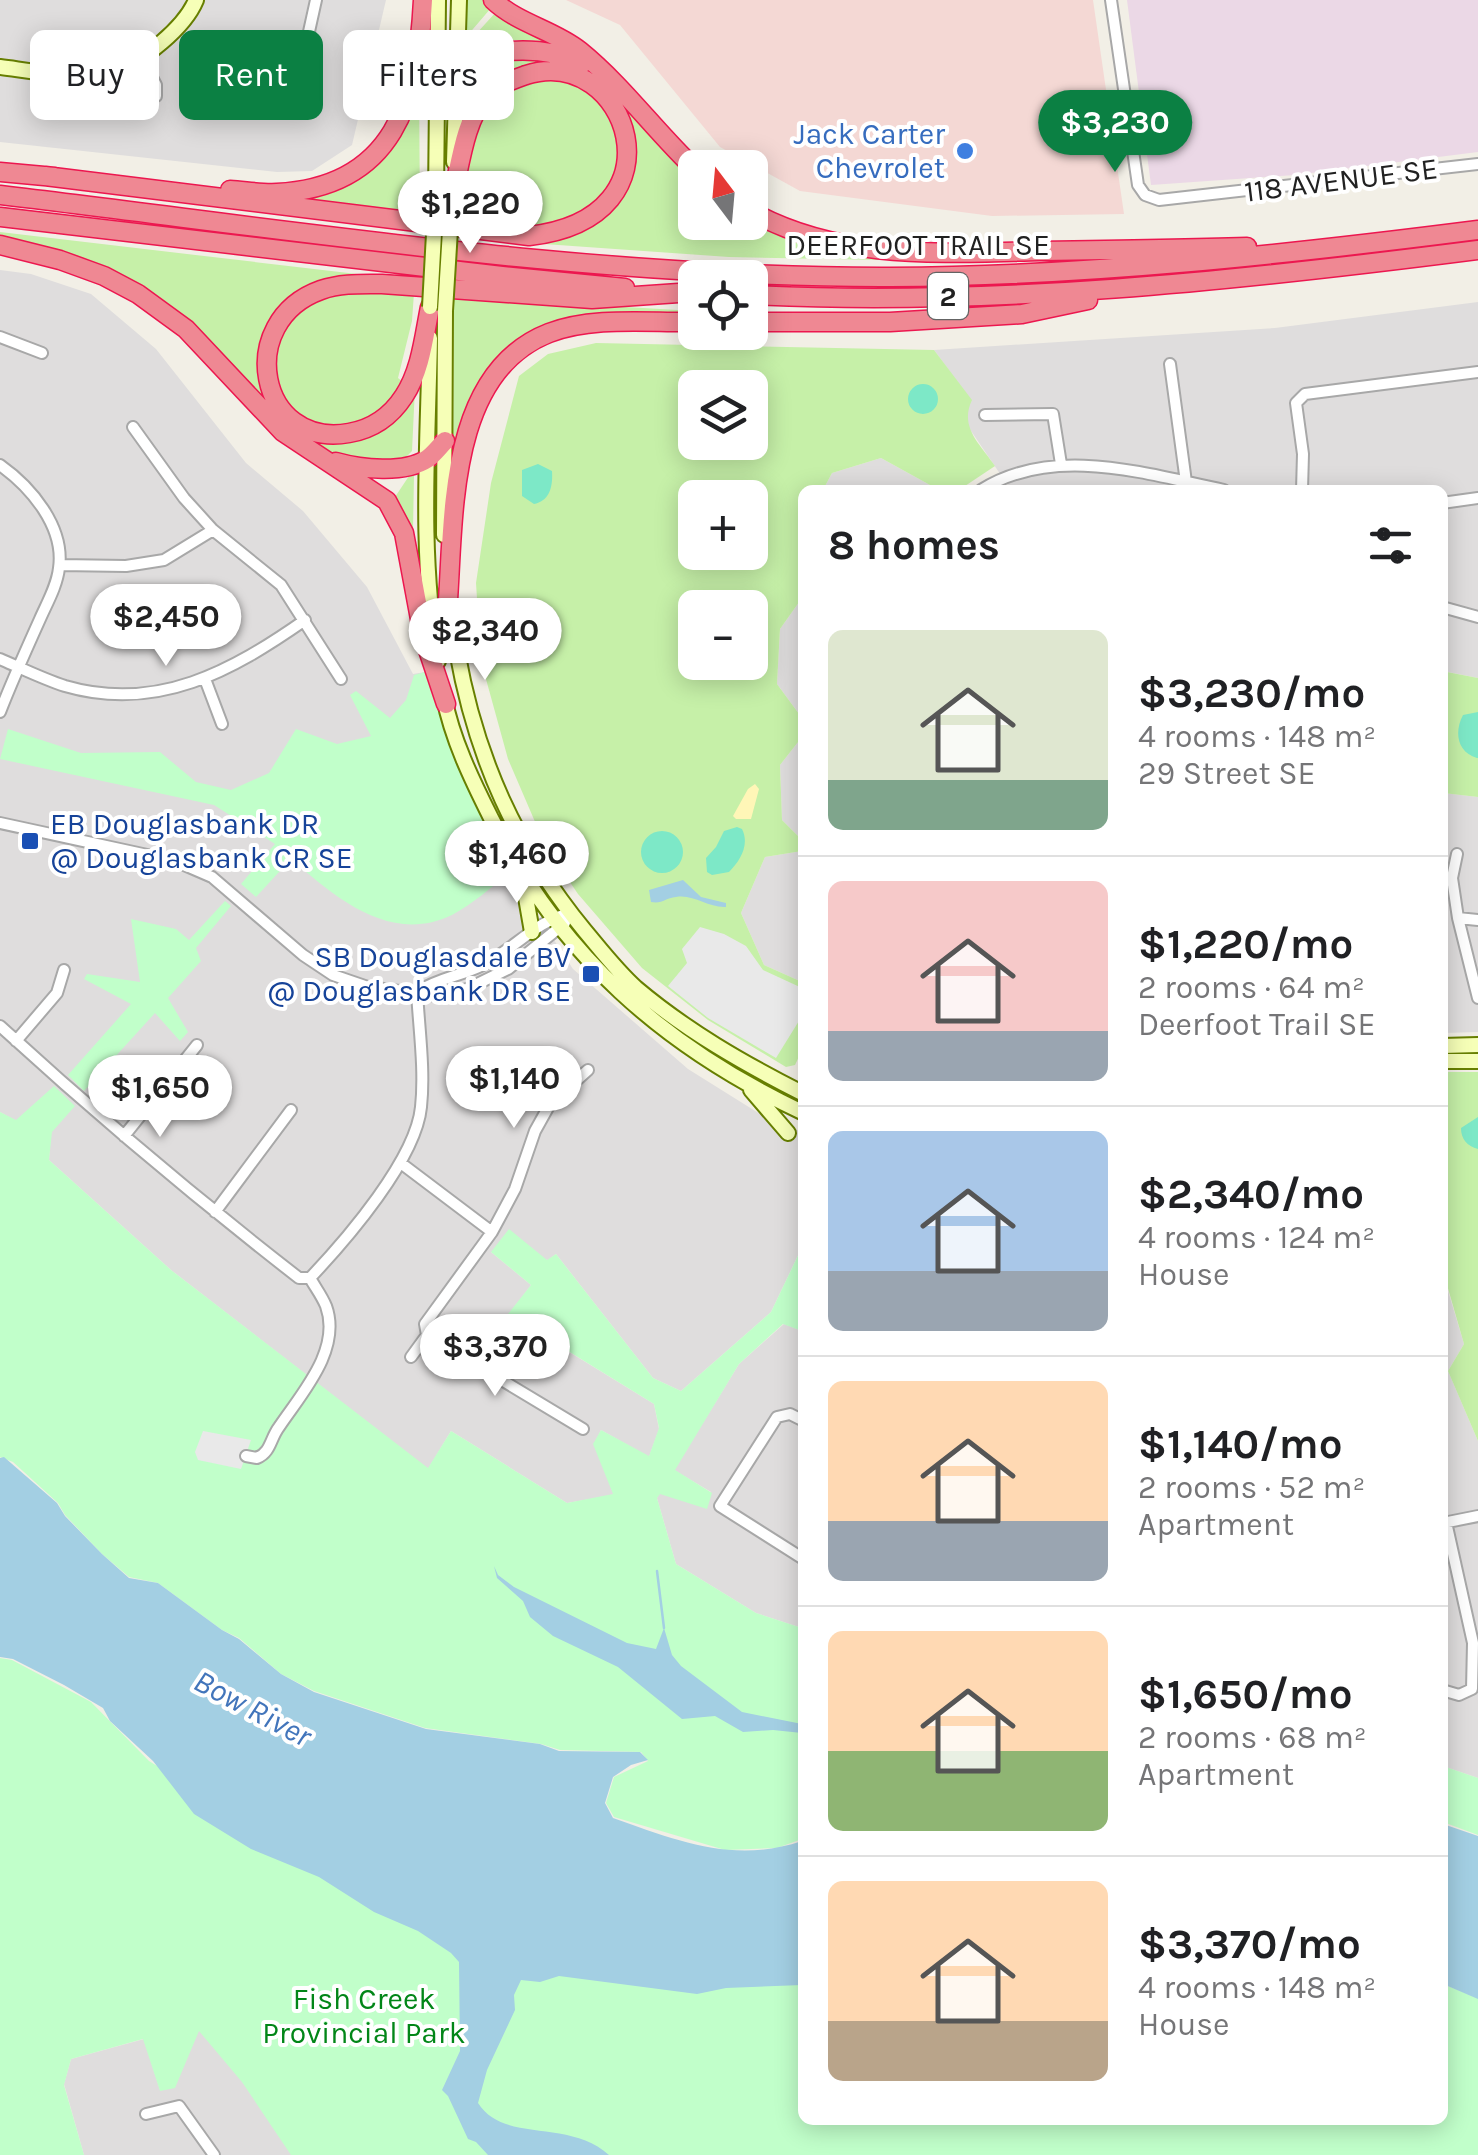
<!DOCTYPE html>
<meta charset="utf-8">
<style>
body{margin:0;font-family:Karla,sans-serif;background:#f2f2f2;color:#202124;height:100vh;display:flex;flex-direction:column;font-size:38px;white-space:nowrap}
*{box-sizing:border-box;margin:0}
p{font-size:32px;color:#757577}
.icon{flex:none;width:55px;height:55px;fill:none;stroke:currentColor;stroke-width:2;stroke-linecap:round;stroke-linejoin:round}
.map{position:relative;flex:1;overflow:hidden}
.panel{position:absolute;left:798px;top:485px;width:650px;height:1640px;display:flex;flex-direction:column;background:#fff;border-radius:15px;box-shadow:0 5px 25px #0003}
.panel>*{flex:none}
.guide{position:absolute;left:30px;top:30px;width:618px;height:90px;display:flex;gap:20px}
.needle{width:65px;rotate:344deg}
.controls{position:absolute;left:678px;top:150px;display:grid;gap:20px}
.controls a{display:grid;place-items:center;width:90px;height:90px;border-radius:15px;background:#fff;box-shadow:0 5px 25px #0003;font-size:50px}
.price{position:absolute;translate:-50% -85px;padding:0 22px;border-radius:35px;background:#fff;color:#222;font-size:32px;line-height:65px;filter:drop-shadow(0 2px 5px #0008)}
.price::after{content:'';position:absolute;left:50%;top:60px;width:30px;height:22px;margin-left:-15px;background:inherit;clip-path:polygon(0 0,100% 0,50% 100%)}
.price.active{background:#0b8043;color:#fff}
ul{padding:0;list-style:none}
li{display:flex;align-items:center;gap:30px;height:250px;padding:0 30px}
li+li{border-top:2px solid #e0e0e0}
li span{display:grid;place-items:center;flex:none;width:280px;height:200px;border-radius:15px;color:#555}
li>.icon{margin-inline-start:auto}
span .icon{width:120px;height:120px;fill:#fffc;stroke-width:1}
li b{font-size:42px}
h2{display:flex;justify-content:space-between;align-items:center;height:120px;padding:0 30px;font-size:42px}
.chip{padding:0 35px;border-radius:15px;background:#fff;box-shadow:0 5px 25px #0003;font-size:35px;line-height:90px}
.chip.active{background:#0b8043;color:#fff}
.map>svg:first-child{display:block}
</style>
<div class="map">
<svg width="1478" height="2155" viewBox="0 0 1478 2155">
<rect width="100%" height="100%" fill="#f2efe6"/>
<path fill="#dfdddd" d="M0 0H386L352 145 312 171 277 172 0 142Z
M0 270 31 274 91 294 156 349 246 463 303 511 367 587 413 674 425 672 454 756 510 873 573 969 688 1069 768 1119 802 1132V1247L771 1312 681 1391 653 1378 556 1254 548 1260 491 1252 531 1285 509 1315 654 1404 659 1429 649 1457 601 1430 594 1444 614 1495 567 1503 451 1431 428 1469 171 1270 49 1160 54 1087 16 1121 0 1112Z
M1478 302V678L1443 671 1442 490H1011L967 425 965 414 971 400 934 350 1275 328Z
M881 458 939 490H823L832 473Z
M802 598V718L777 684 780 629Z
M802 737V840L782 820 780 765Z
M1443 793 1478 797V1032L1443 1033Z
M802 851V982L764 965 741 913 765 857Z
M1442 1271 1464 1344 1448 1371 1478 1441V1778L1443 1766Z
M784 1324 802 1331V1628L756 1613 676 1564 657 1498 659 1493 706 1503 711 1492 674 1470 739 1364Z
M199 2030 224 2055 293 2155H84L64 2084 71 2059 144 2039 160 2090Z"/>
<path fill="#f4d8d4" d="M566 0H1093L1124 214 992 216 800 191 720 147 620 25Z"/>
<path fill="#ebd8e6" d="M1127 0H1478V152L1295 175 1151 185Z"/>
<path fill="#c6f0a8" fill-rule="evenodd" d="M466 0H483L491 8 467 36H464Z
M496 12 546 37 545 41 515 40 465 46Z
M514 55 570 62 602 80 695 180V222H750V219L884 256V260L729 257 544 244 543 240C589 233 602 218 627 181L611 95 536 66 460 128 463 63Z
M558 78 595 94 618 130 619 171 591 211 539 228 462 222C466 176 465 113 511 87 524 80 543 80 558 78Z
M419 84 420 217 287 197 345 183Z
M0 232 357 274V278L267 328C241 402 279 409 335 442L415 388 412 451 406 457 377 461 330 454 301 438 184 317 136 283 0 239Z
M344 290 414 293 412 321 398 378 403 382C393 399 384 412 366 421 336 436 283 420 276 384 274 369 276 352 276 337L307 302Z
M454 297 695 311V317L602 312 561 323 525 339 457 454H453Z
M596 343 934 350 972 400C959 427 980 444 995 466L959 490H939L881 458 832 473 823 490H802V598L780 629 777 684 802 718V737L780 765 782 820 802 840V851L765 857 741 913 764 965 802 982V1050L795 1065 786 1067 708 1020 642 968 578 894 545 845 508 759 481 661 476 583 491 483 519 376 548 354ZM695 388H750V442H695ZM695 498H750V552H695ZM695 608H750V662H695Z
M414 475 413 530H409L393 500 409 476Z
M1442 671 1478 678V797L1443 793Z
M1442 1072H1478V1441L1448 1371 1464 1344 1443 1271Z"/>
<path fill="#fff6b7" d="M755 784 759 789 751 819H736L733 816 748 789Z"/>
<path fill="#c1ffca" d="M425 672 454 756 510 873C491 887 473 904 452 915 390 945 335 897 291 859L256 897 241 884 275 844 214 805 0 759 8 729 81 753 160 752 196 782 231 790 269 773 296 729 337 744 371 736 350 695 356 691 390 718 406 700 414 675Z
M225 901 231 906 196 948 201 961 168 998 188 1032 180 1041 155 1013 84 1091 68 1075 131 1004 84 979 87 974 140 982 131 919 176 929 189 940Z
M54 1086 75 1106 52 1132 49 1160 171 1270 428 1468 451 1431 567 1503 613 1494 593 1444 601 1430 649 1456 659 1428 654 1404 508 1314 531 1285 491 1252 509 1229 547 1260 556 1254 653 1378 681 1391 771 1312 802 1247V1331L783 1324 739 1364 675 1470 712 1493 707 1509 660 1494 657 1498 676 1564 756 1613 802 1628V1839L777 1848 725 1850 614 1817 606 1803 614 1777 648 1761 641 1752 560 1750 541 1744 425 1728 314 1691 281 1674 239 1638 222 1630 158 1583 129 1577 102 1554 65 1515 58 1503 13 1462 0 1457V1112L16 1120Z
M0 1658 12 1660 91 1702 149 1761 212 1800 802 1939V2120H1442L1443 1984 1478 1998V2155H291L242 2082 199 2031 175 2088 160 2091 143 2039 71 2059 64 2085 84 2155H0Z
M1443 1766 1478 1778V1835L1443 1822Z"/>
<path fill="#7de8c7" d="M908 399a15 15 0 1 1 30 0a15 15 0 1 1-30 0Z
M709 443V442L748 443C739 460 717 459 709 443Z
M538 464 552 471C553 486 550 501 534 504L522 496V470Z
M1478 712V758H1477C1457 752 1454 732 1463 715Z
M737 827 742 829C750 845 740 861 729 872L712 875 707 872 706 858 716 847 724 831Z
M641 852a21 21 0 1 1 42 0a21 21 0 1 1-42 0Z
M1478 1117V1149C1467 1146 1461 1139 1461 1128Z"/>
<path fill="#e9e9e9" d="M700 927 724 934 746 946 763 970 802 988V1016L776 1058 708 1018 668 986 687 963 682 949Z
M203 1431 251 1440 241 1469 198 1460 195 1452Z"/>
<path fill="#a3cfe3" d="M683 880 701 897 726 903V907C708 908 694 894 676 897 665 898 663 904 651 902L649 890Z
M4 1457 57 1503 65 1516 102 1554 129 1578 158 1583 222 1630 239 1639 281 1674 314 1692 426 1729 540 1744 559 1751 640 1752 648 1760 631 1765 613 1777 605 1803 613 1818C678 1841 734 1864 802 1841V1985L726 1988 697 1994 559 1976 540 1982 521 1980 514 1995 515 2010 487 2070 478 2103C504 2144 569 2118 609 2155H488L476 2142 468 2139 448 2096 442 2090 460 2051 459 1962 451 1953 418 1931 374 1912 319 1877 251 1849 194 1814 153 1761 110 1721 103 1708 64 1685 13 1659 0 1657V1458Z
M494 1566 498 1575 514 1587 627 1643 656 1649 664 1628 672 1655 681 1666 742 1712 802 1724V1733L773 1730 743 1732 715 1716 682 1719 618 1667 553 1636 530 1617 523 1601 497 1578Z
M1443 1824 1478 1836V1999L1443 1984Z"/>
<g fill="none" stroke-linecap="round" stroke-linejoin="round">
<path stroke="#a3cfe3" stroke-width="2.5" d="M657 1571 664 1628"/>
<defs>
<path id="street" d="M1111 0 1138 185 1145 195 1159 200 1478 164
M121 70 136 98 146 101 156 96V85L143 60
M293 104 316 0
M0 337 42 353
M1170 364 1186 482
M985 415 1053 414 1061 464
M133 427 184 498 213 530 281 585 341 679
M0 465C31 487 65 527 59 568 57 586 47 603 40 619 26 650 12 681 0 712
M981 490C1054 444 1146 474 1224 490
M1302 490 1303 454 1296 403 1305 394 1478 372
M1442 503 1478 498
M60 565 126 566 164 560 213 530
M1442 607 1478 617
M0 659C21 668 43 679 65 686 157 713 232 671 305 620
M205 679 222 724
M0 823 175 861 212 877 303 955 333 975 368 987 438 996 467 989 508 969 565 923
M1457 854 1452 878 1458 918
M1478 920 1458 918 1478 998
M417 992C438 978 461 976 483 965 514 949 537 920 571 913
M0 1026C96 1114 196 1198 299 1278H310C347 1239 416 1159 421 1107 425 1070 419 1029 417 992
M16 1041 57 993 64 970
M124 1136 197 1045
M402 1164 492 1232
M215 1212 291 1110
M427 1335 583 1429
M411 1357 427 1335 425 1324 492 1232 515 1189 535 1131 550 1104 588 1070
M802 1420 790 1414 777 1417 720 1506 802 1558
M246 1456 257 1458C271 1452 270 1439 279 1427 301 1394 342 1350 326 1306 322 1296 315 1287 310 1278
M1443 1523 1478 1516
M1442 1690 1459 1695 1472 1689 1473 1643 1446 1522
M146 2114 179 2106 214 2155"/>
<path id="secondary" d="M0 67C63 75 111 87 162 42 176 30 189 17 196 0
M454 162 459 0
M436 197 438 0
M430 338C428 446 419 553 438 661
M444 535 445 311
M447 591C448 611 453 632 457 651 476 758 516 847 585 931 601 950 617 971 636 988 687 1031 743 1063 802 1093
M444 697C452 739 472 780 491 818 561 956 663 1046 802 1112
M524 886 532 932
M1442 1046 1478 1045
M1442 1061H1478
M751 1090 788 1133"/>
<path id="highway" d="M493 0C518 24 554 30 580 51 623 86 655 131 695 169
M438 65C487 52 535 41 583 63
M0 172 55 177
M45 176 529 236C689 218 627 43 526 75 512 80 497 85 486 97 464 121 460 167 452 198
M230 190C246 191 262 194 277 193 395 187 418 99 423 0
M0 195C295 230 592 278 890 277 1087 276 1282 255 1478 230
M750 211C839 261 942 253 1041 251 1110 250 1178 249 1247 247
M0 217 502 276 625 288
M0 245 60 260 104 276 138 294 186 329 283 432 387 501 404 533 423 635 446 704
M750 295C994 307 1236 281 1478 250
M430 307C424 337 421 370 404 396 391 416 373 429 349 433 258 449 234 321 321 290 341 283 361 284 382 284L592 299 693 292
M750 322H890L1022 314 1088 300
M336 462C361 469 404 474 427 459 433 455 439 447 445 441
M448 600C454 512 449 372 549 333 593 316 649 323 695 322"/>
</defs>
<use href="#street" stroke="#a8a8a8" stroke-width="14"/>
<use href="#secondary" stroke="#677f00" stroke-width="18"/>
<use href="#highway" stroke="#ec174f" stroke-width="21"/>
<use href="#street" stroke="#fff" stroke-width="10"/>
<use href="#secondary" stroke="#f6ffb7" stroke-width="14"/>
<use href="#highway" stroke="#ef8893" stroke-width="18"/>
<defs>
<path id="secondary-bridge" d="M430 307 436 197
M445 311 452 198"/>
</defs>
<use href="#secondary-bridge" stroke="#677f00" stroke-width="18" stroke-linecap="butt"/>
<use href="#secondary-bridge" stroke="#f6ffb7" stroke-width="14"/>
</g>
<circle fill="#3f7fe0" stroke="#fff" stroke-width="4" cx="965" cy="151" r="10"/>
<g fill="#1a4fb4" stroke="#fff" stroke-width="4">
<rect x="20" y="831" width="20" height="20" rx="5"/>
<rect x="581" y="964" width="20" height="20" rx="5"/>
</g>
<g text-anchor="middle" stroke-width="8" stroke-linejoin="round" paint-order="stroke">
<rect fill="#fff" stroke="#646464" stroke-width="2.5" x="928" y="273" width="40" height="46" rx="8"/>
<g font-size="28" font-weight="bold" fill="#212121">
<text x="948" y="306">2</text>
</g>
<g font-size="30" fill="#366cbe" stroke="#fff" text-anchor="end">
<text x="945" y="144">Jack Carter<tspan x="945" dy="34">Chevrolet</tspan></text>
</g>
<g font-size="30" fill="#212121" stroke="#fff">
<text transform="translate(1341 180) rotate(-7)" y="10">118 AVENUE SE</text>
<text x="918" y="255">DEERFOOT TRAIL SE</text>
</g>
<g font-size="30" fill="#164399" stroke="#fff" text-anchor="start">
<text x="50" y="834">EB Douglasbank DR<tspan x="50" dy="34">@ Douglasbank CR SE</tspan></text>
<text x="571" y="967" text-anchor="end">SB Douglasdale BV<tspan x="571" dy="34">@ Douglasbank DR SE</tspan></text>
</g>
<g font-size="30" fill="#028618" stroke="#fff">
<text x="364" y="2009">Fish Creek<tspan x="364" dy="34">Provincial Park</tspan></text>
</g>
<g font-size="32" font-style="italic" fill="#4275bb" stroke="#fff">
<text transform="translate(253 1708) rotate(28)" y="11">Bow River</text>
</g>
</g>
</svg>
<div class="controls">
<a><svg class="needle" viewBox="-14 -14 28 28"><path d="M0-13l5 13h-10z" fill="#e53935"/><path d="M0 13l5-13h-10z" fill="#757577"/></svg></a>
<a><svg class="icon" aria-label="locate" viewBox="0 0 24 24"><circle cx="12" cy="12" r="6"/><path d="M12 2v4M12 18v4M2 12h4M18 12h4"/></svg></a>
<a><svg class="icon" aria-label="layers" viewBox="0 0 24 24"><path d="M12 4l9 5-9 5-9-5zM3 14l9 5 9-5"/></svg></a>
<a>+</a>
<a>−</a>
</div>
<b class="price active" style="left:1115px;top:175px">$3,230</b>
<b class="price" style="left:470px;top:256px">$1,220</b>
<b class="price" style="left:166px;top:669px">$2,450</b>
<b class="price" style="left:485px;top:683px">$2,340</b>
<b class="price" style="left:517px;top:906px">$1,460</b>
<b class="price" style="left:514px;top:1131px">$1,140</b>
<b class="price" style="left:160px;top:1140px">$1,650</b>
<b class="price" style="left:495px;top:1399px">$3,370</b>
<div class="guide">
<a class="chip">Buy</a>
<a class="chip active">Rent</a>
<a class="chip">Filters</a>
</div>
<section class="panel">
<h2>8 homes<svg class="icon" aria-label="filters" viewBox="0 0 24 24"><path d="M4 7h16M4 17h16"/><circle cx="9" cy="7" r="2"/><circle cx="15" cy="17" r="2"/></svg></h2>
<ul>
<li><span style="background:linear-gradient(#dfe7d0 75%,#7fa58c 0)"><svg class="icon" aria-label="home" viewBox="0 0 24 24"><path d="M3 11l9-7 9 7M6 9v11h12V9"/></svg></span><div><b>$3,230/mo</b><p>4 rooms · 148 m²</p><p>29 Street SE</p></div></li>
<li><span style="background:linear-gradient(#f6c9c9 75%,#9aa5b1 0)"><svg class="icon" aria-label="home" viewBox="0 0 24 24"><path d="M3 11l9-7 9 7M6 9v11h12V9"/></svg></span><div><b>$1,220/mo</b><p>2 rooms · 64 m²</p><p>Deerfoot Trail SE</p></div></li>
<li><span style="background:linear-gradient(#a9c7e8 70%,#9aa5b1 0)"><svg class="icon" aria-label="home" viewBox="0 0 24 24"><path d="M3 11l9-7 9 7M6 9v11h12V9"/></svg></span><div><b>$2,340/mo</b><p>4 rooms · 124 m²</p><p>House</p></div></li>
<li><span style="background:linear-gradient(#ffd9b3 70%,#9aa5b1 0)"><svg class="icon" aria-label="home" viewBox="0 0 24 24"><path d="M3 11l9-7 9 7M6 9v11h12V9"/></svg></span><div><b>$1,140/mo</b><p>2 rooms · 52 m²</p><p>Apartment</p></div></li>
<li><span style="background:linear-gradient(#ffd9b3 60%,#8fb573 0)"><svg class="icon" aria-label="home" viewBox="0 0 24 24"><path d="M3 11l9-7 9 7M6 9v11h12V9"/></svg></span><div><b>$1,650/mo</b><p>2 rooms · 68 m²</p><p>Apartment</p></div></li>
<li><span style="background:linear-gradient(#ffd9b3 70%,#b9a48a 0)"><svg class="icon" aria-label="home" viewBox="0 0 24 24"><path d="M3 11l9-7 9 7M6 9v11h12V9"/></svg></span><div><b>$3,370/mo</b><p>4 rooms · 148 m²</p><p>House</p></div></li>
</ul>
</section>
</div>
